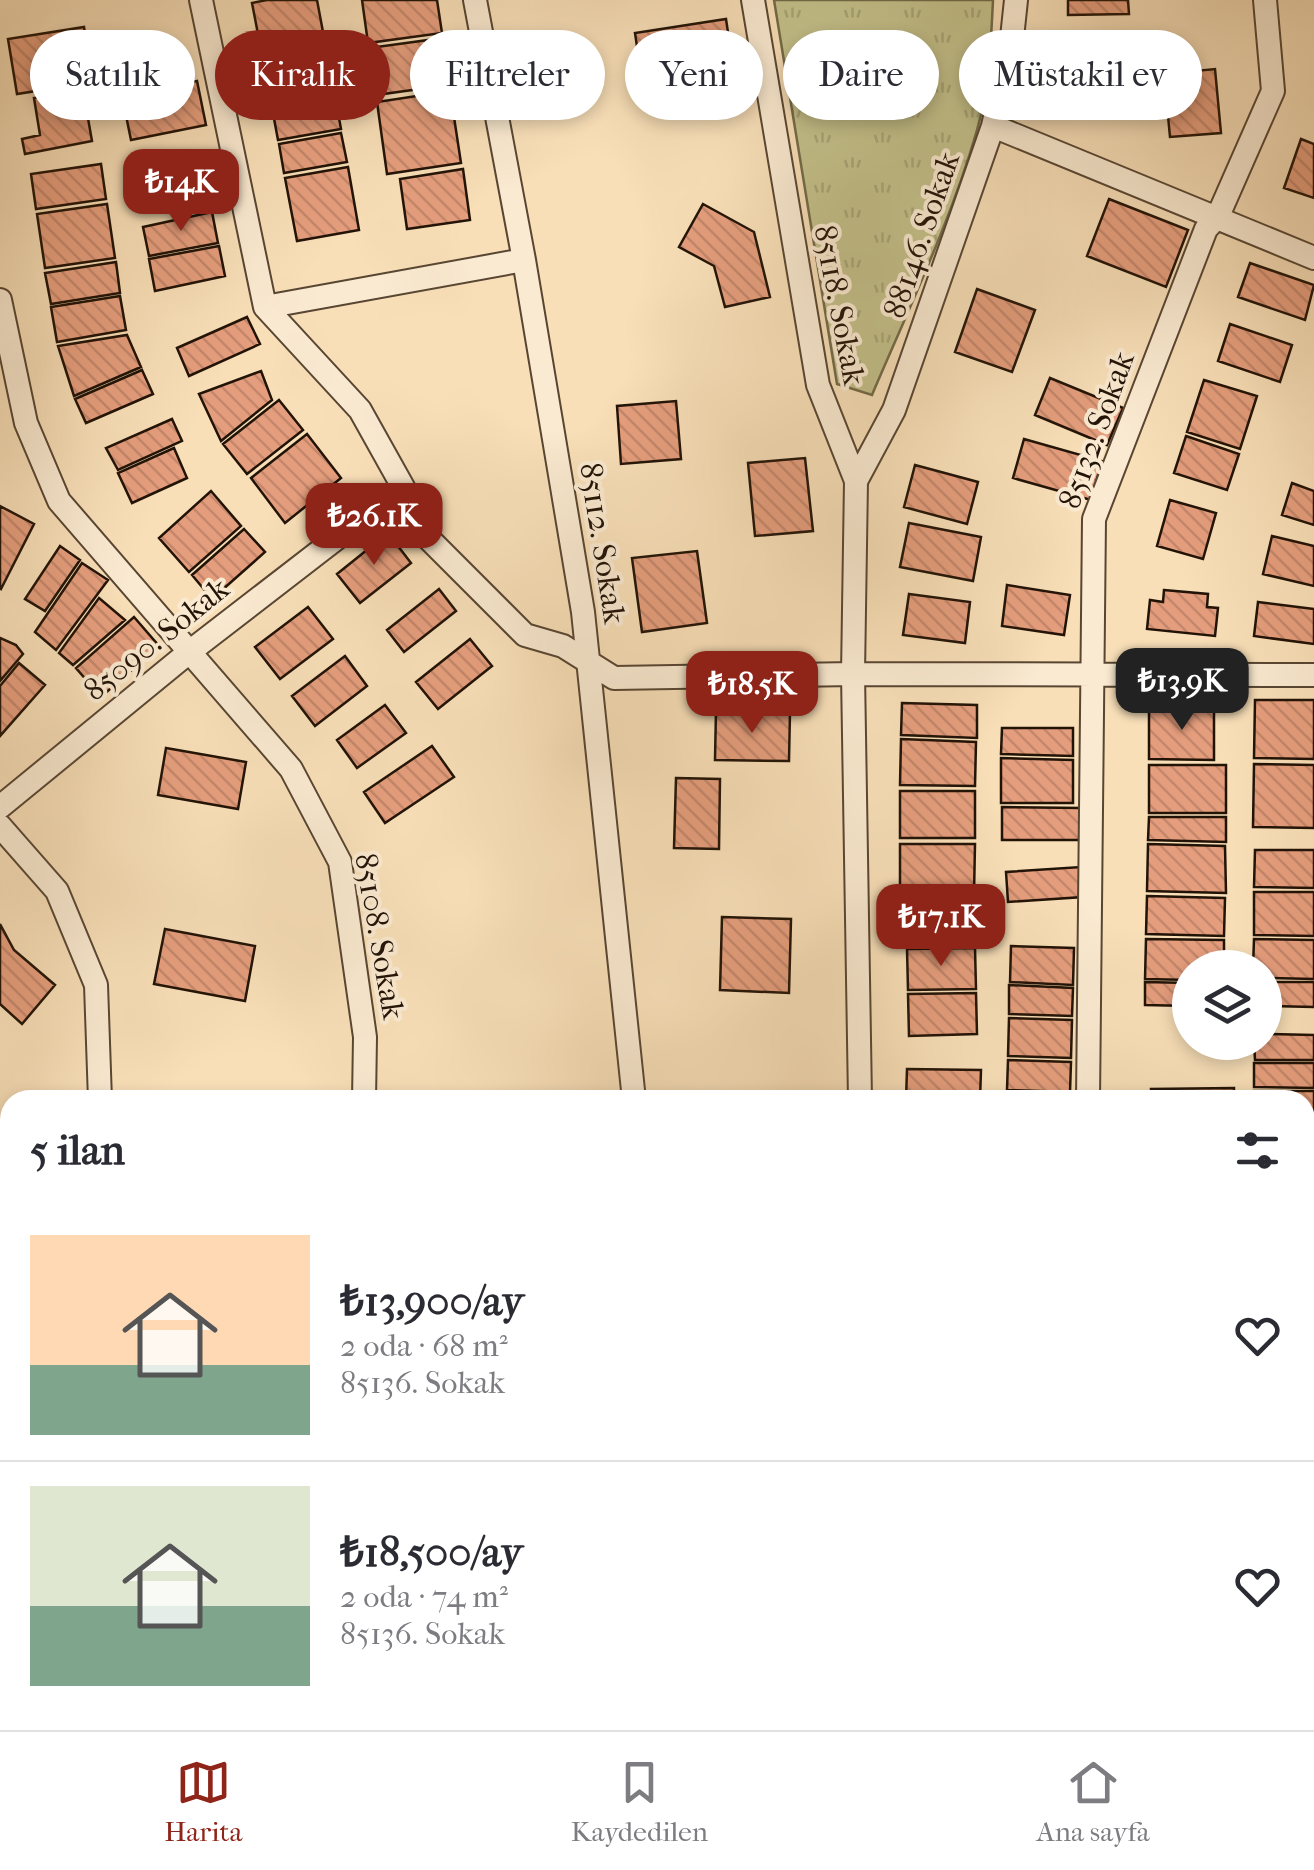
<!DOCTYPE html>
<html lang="tr">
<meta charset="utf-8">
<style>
body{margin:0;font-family:"IM FELL French Canon",serif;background:#f2f2f3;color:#2b2b33;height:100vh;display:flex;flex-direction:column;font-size:38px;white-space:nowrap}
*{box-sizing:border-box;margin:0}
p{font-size:32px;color:#7c7c81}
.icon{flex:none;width:55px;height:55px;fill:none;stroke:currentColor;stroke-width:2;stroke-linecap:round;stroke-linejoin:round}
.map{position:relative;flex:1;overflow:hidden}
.panel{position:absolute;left:0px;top:1090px;width:1315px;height:640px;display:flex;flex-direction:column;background:#fff;border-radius:30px 30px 0 0;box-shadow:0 5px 15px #0003}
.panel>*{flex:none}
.hud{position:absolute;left:30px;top:30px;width:1255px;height:90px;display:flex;gap:20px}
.tools{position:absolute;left:1172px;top:950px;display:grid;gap:20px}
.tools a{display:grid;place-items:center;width:110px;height:110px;border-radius:50%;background:#fff;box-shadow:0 5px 15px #0003;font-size:50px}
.price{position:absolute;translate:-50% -85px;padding:0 22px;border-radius:20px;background:#8f2418;color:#fff;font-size:32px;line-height:65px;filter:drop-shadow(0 2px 5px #0008)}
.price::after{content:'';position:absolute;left:50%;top:60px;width:30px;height:22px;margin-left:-15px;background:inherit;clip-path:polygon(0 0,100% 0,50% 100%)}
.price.on{background:#222;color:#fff}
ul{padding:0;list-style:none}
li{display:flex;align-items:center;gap:30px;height:250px;padding:0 30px}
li+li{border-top:2px solid #e1e1e2}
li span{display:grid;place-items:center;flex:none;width:280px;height:200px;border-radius:0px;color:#555}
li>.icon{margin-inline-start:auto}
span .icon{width:120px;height:120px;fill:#fffc;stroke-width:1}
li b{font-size:42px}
h2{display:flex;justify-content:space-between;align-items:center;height:120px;padding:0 30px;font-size:42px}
.chip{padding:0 35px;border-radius:45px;background:#fff;box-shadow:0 5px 15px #0003;font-size:35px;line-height:90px}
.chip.on{background:#8f2418;color:#fff}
.tab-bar{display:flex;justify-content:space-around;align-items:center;height:140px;border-top:2px solid #e1e1e2;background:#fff;font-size:28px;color:#7c7c81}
.tab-bar a{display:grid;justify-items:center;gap:5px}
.tab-bar .on{color:#8f2418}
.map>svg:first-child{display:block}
</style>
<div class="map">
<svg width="1314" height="1730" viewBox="0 0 1314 1730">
<defs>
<pattern id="grass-tufts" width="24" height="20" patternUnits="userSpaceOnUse" patternTransform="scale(2.5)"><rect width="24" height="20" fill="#c3c08a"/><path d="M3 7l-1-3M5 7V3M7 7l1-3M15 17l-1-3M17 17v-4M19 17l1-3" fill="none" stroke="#a7a476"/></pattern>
<pattern id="building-back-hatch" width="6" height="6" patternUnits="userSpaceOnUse" patternTransform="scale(2.5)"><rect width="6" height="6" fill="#e59e7d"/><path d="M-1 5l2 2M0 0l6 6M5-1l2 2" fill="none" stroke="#c4876b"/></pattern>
</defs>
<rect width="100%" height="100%" fill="#f8dfb8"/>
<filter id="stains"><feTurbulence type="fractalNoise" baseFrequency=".002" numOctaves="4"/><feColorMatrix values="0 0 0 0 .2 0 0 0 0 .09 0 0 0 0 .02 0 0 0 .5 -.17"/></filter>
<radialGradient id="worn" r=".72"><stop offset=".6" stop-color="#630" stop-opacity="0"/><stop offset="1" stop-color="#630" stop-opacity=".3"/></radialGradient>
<path fill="url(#grass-tufts)" stroke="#726a48" stroke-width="2.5" d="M774 0H993C991 43 989 89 977 130 951 221 909 308 872 395L837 384Z
M10 1594V1720H95V1730H0V1606Z"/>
<path fill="url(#building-back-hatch)" stroke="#221307" stroke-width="2.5" d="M267 0H317L326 48 263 60 252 3Z
M362 0H437L442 33 368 43Z
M1068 0H1128L1129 14 1068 15Z
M726 19 734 73 643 86 635 33Z
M84 27 93 82 17 94 8 39Z
M443 38 449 85 376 95 369 48Z
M326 53 332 81 269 93 264 65Z
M1215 69 1221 133 1170 137 1164 74Z
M197 81 206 125 131 140 122 96Z
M333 85 341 129 278 140 270 97Z
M83 90 92 141 25 154 22 139 40 135 34 98Z
M450 91 461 163 387 174 377 102Z
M341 133 347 162 284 173 279 144Z
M1301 139 1314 144V198L1284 188Z
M101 164 106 199 36 209 31 174Z
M348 167 359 230 297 241 285 178Z
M463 169 470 220 407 229 400 179Z
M1109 199 1188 230 1166 287 1087 256Z
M107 204 115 258 45 268 37 214Z
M703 204 754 232 770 297 725 307 714 266 679 247Z
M212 212 218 243 149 256 143 227Z
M219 246 225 276 155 291 149 259Z
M116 262 120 293 51 304 45 273Z
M1250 263 1314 285 1305 320 1238 297Z
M977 289 1035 310 1012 372 955 352Z
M120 296 126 330 57 342 51 307Z
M247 317 260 344 189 376 177 348Z
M1230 324 1292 345 1280 382 1218 361Z
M127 335 141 367 74 396 58 346Z
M142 370 153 394 86 423 75 399Z
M261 371 272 400 221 441 199 394Z
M1050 378 1123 408 1107 445 1035 415Z
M1204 380 1257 396 1240 449 1187 432Z
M279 400 303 430 247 474 223 444Z
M676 401 681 459 621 464 617 406Z
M172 419 182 441 118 470 106 448Z
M307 434 341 478 285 523 251 478Z
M1186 436 1239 454 1227 490 1174 473Z
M1024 439 1102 461 1091 500 1013 478Z
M174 448 187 478 132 503 118 473Z
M805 458 813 531 755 536 748 463Z
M915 465 978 482 967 524 904 507Z
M1292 483 1314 491V525L1282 515Z
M211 491 241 526 189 572 159 538Z
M1170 500 1216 513 1203 559 1157 546Z
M0 506 34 524 1 589 0 588Z
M909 523 981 537 973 581 900 567Z
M244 529 265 552 212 599 192 575Z
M388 533 411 563 360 603 337 574Z
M1272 536 1314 546V586L1263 574Z
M60 546 80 560 45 611 25 599Z
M697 551 707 623 642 632 632 558Z
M82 563 108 580 56 650 35 632Z
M1007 585 1070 595 1064 635 1002 626Z
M439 589 456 611 404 652 387 630Z
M1164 590 1208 594 1207 607 1218 608 1215 636 1147 629 1150 600 1163 602Z
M909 594 970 602 965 643 903 635Z
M99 598 125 620 73 665 59 653Z
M1258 602 1314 609V644L1254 636Z
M308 607 333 639 280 679 255 647Z
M134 617 159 646 101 697 76 668Z
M0 638 16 645 23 654 0 681Z
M470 639 492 666 438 709 416 682Z
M345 656 367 686 315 726 292 696Z
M19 663 45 685 0 736V686Z
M1255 700H1314V759L1254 758Z
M902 703 977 705V738L901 735Z
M385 705 406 733 357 768 337 740Z
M1149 706H1214V760L1149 759Z
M716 710 790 712 789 761 715 760Z
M1002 728H1073V756L1001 754Z
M901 739 976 742 975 786 900 785Z
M432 746 454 777 385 823 364 792Z
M166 748 246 762 238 809 158 795Z
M1001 758 1073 760V803H1001Z
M1254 764 1314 765V828L1253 827Z
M1149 765H1226V813H1149Z
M676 778 720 779 719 849 674 848Z
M900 791H975V838H900Z
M1002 807 1081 808 1080 840H1002Z
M1149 817H1226V842L1148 840Z
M900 844H975L974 895H900Z
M1148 844 1225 846 1226 893 1147 891Z
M1255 850H1314V888L1254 887Z
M1081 867 1083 897 1008 902 1006 872Z
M1254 892H1314V936L1254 935Z
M1147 896 1225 898 1224 936 1146 934Z
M722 917 791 919 789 993 720 990Z
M0 924 14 950 55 985 22 1024 0 1004Z
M165 929 255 946 245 1001 154 984Z
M1146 939 1224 940V968H1190V980L1145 979Z
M1254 939 1314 940V979L1265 978V968H1253Z
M1011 946 1074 948 1073 985 1010 982Z
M975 948 976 989 908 990 907 949Z
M1145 982 1190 983V1006L1145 1005Z
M1265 982H1314V1007L1265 1006Z
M1009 985 1073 988 1072 1016 1009 1014Z
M976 993 977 1034 909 1036 908 994Z
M1009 1018 1072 1020 1071 1058 1008 1056Z
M1265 1034 1314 1035V1060H1255L1254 1042H1265Z
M1008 1060 1071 1062 1070 1092 1007 1090Z
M1254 1063H1314V1088L1254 1087Z
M907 1069 981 1070 980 1100H906Z
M1234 1088V1100H1152L1151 1089Z
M1254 1091H1314V1131H1305V1100H1254Z
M1305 1136H1314V1172H1305Z
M1305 1241H1314V1293H1305Z
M10 1293V1352L0 1348V1301L6 1303Z
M1305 1382H1314V1411H1305Z
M1305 1471 1314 1474V1505L1308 1522 1305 1521Z
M411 1720H488V1730H411Z
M1018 1720H1090L1085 1730H1026Z
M1145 1720H1203L1214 1726 1211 1730H1163Z"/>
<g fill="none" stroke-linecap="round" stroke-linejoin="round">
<defs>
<path id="minor" d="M201 0 265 307 360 410 403 487 419 529 525 635 563 646 614 678 853 674 1314 675
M475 0 524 260 583 612 634 1100
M753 0 818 385 856 481 853 674 860 1100
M993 126 1314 258
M0 300 26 423 59 501 291 769 340 862 365 1037 364 1100
M265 307 524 260
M856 481 894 410 993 126 1011 47 1016 0
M0 807 188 653 403 487
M0 826 57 891 96 985 100 1100
M1088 1100 1094 519 1206 229 1218 216 1273 91 1265 0
M1305 1211H1314
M0 1549 10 1535
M1305 1626 1314 1608
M108 1720V1730
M364 1720V1730
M638 1720V1730
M882 1730 908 1720
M1233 1730 1256 1720"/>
</defs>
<use href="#minor" stroke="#584633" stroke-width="26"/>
<use href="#minor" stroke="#faead1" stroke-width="22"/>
</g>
<g text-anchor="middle" stroke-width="8" stroke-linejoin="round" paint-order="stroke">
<g font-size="32" fill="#221307" stroke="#faead1">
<text transform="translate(921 235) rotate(-71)" y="11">88146. Sokak</text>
<text transform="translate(840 305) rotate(79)" y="11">85118. Sokak</text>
<text transform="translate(1096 430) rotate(-70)" y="11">85132. Sokak</text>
<text transform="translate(603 543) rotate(81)" y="11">85112. Sokak</text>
<text transform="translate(156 639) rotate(-39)" y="11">85090. Sokak</text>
<text transform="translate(380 936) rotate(80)" y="11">85108. Sokak</text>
</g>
</g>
<rect width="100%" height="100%" filter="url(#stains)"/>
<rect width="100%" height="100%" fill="url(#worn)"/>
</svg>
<div class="tools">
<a><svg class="icon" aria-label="layers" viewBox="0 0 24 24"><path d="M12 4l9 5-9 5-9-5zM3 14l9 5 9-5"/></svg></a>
</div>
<b class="price" style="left:181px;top:234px">₺14K</b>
<b class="price" style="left:374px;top:568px">₺26.1K</b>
<b class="price on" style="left:1182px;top:733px">₺13.9K</b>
<b class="price" style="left:752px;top:736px">₺18.5K</b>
<b class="price" style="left:941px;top:969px">₺17.1K</b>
<div class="hud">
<a class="chip">Satılık</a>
<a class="chip on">Kiralık</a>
<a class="chip">Filtreler</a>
<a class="chip">Yeni</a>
<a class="chip">Daire</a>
<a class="chip">Müstakil ev</a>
</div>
<section class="panel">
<h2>5 ilan<svg class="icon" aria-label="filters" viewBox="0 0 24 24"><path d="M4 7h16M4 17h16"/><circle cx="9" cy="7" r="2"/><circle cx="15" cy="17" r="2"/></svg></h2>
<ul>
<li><span style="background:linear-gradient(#ffd9b3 65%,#7fa58c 0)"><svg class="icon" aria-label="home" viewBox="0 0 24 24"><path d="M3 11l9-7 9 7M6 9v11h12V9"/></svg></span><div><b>₺13,900/ay</b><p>2 oda · 68 m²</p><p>85136. Sokak</p></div><svg class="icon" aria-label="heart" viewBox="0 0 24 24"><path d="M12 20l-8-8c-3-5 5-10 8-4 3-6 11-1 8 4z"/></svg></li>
<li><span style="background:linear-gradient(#dfe7d0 60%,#7fa58c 0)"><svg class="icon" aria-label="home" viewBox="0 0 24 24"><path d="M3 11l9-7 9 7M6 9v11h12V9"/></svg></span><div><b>₺18,500/ay</b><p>2 oda · 74 m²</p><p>85136. Sokak</p></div><svg class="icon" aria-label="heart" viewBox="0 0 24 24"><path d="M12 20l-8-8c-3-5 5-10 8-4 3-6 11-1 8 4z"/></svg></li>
</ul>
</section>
</div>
<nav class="tab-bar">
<a class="on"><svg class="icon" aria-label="map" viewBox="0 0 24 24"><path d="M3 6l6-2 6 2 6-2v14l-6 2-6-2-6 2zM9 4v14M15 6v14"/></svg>Harita</a>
<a><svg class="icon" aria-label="saved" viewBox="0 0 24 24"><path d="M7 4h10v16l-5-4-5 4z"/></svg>Kaydedilen</a>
<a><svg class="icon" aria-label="home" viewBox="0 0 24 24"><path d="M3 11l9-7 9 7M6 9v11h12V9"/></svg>Ana sayfa</a>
</nav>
